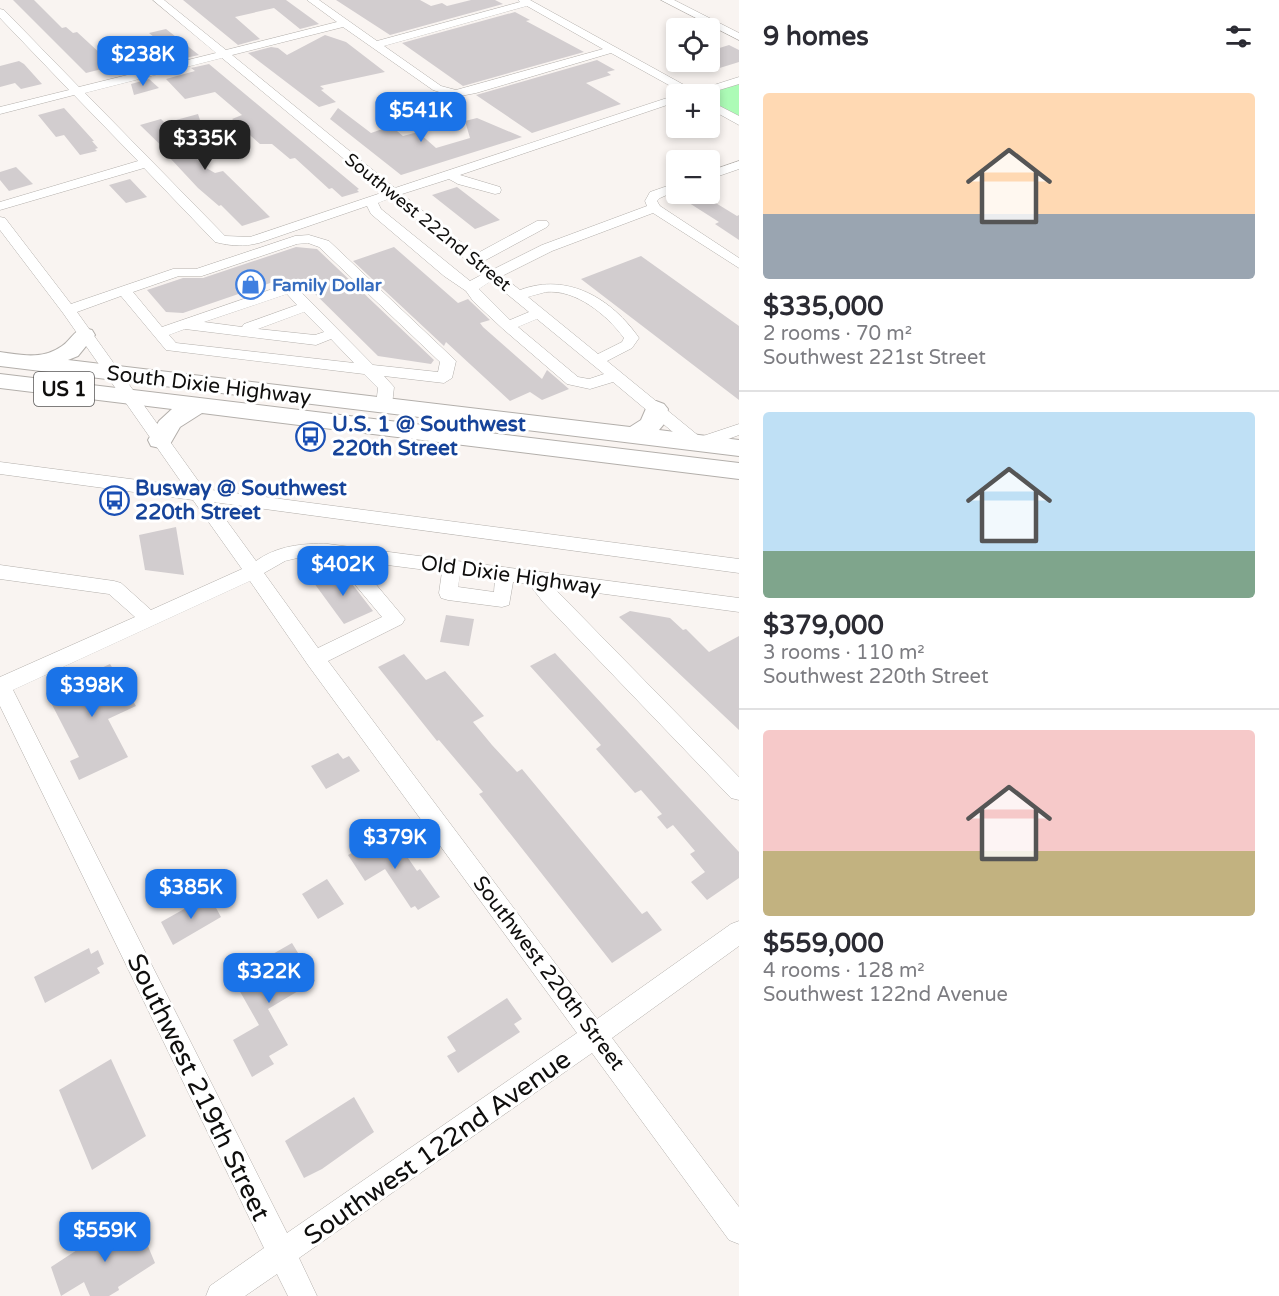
<!DOCTYPE html>
<meta charset="utf-8">
<style>
body{margin:0;font-family:"Varela Round",sans-serif;background:#f2f2f3;color:#2b2b33;height:100vh;display:flex;flex-direction:column;font-size:22px;white-space:nowrap}
*{box-sizing:border-box;margin:0}
p{font-size:20px;color:#7c7c81}
.icon{flex:none;width:33px;height:33px;fill:none;stroke:currentColor;stroke-width:2;stroke-linecap:round;stroke-linejoin:round}
.map{position:relative;flex:1;overflow:hidden}
.side{display:flex;flex-direction:column;background:#fff;width:540px}
.side>*{flex:none}
.buttons{position:absolute;left:666px;top:18px;display:grid;gap:12px}
.buttons a{display:grid;place-items:center;width:54px;height:54px;border-radius:6px;background:#fff;box-shadow:0 3px 9px #0003;font-size:30px}
.price{position:absolute;translate:-50% -51px;padding:0 14px;border-radius:12px;background:#1a73e8;color:#fff;font-size:20px;line-height:39px;filter:drop-shadow(0 2px 3px #0008)}
.price::after{content:'';position:absolute;left:50%;top:36px;width:18px;height:14px;margin-left:-9px;background:inherit;clip-path:polygon(0 0,100% 0,50% 100%)}
.price.current{background:#222;color:#fff}
ul{padding:0;list-style:none}
li{display:grid;align-content:center;gap:12px;height:318px;padding:0 24px}
li+li{border-top:2px solid #e1e1e2}
li span{display:grid;place-items:center;height:186px;border-radius:6px;color:#555}
li>.icon{margin-inline-start:auto}
span .icon{width:108px;height:108px;fill:#fffc;stroke-width:1}
li b{font-size:26px}
h2{display:flex;justify-content:space-between;align-items:center;height:72px;padding:0 24px;font-size:26px}
main{display:flex;flex:1;min-height:0}
.map>svg:first-child{display:block}
</style>
<main>
<div class="map">
<svg width="739" height="1296" viewBox="0 0 739 1296">
<rect width="100%" height="100%" fill="#f9f4f1"/>
<path fill="#acfbb6" d="M739 83V117L711 101 708 94Z"/>
<path fill="#d2cdcf" d="M13 0H34L62 28 66 27 73 33 77 32 114 66 86 73Z
M183 0H286L319 24 300 29 274 8 235 17 260 39 238 45Z
M336 0H420L431 6 442 3 447 6 471 0H495L503 4 390 35Z
M515 12 530 20 526 21 584 52 463 86 402 43Z
M166 29 199 55 181 59 149 33Z
M325 35 346 42 385 72 320 86 324 89 321 90 336 102 319 107 248 53 271 47 278 48 287 55Z
M729 45 739 50V62L710 71V51Z
M597 60 615 70 607 72 611 75 586 83 621 104 532 133 476 95Z
M19 61 24 64 42 84 21 89 15 83 0 87V66Z
M209 64 359 189 357 190 359 192 342 197 332 188 329 189 295 158 290 159 272 144H260L232 119 242 115 215 92 185 99 166 79 195 71 191 68Z
M149 79 159 88 134 95 131 84Z
M64 108 94 141H92L98 148 95 149 97 151 80 155 64 135 56 137 38 115Z
M338 108 371 133 391 126 403 136 418 132 436 148 470 138 465 121 477 118 522 137 401 175 330 119Z
M198 114 202 126 172 136 208 169 215 173 223 171 270 217 242 226 221 205 219 206 198 188 170 158 173 157 140 125 161 119 165 123Z
M16 167 33 184 9 191 0 180V172Z
M130 179 147 197 126 203 109 185Z
M457 187 500 220 475 229 432 195Z
M675 194H701L737 216 739 215V240L715 224 719 222Z
M296 247 317 249 434 360 431 364 378 356 305 284 276 281 183 313 166 312 147 290 183 278H203Z
M394 247 458 303 468 299 471 302 490 320 480 323 483 327 542 379 547 370 569 389 542 400 530 392 510 401 446 342 444 346 353 261Z
M641 256 739 326V400L581 279Z
M176 527 184 575 145 570 139 535Z
M342 571 373 611 344 624 314 583Z
M630 611 670 618 683 630 686 629 709 652 739 636V730L619 617Z
M446 615 474 619 469 646 440 642Z
M555 653 739 852V878L707 900 691 882 705 872 690 854 695 851 673 825 667 829 657 817 662 814 641 790 635 793 596 749 601 745 530 666Z
M404 654 426 680 445 671 484 716 473 722 492 745 517 772 522 769 642 914 647 911 662 930 612 963 479 794 483 792 439 740 437 741 378 667Z
M110 664 136 706 108 719 128 757 79 780 70 761 79 757 46 693Z
M338 753 343 759 349 756 360 771 326 789 311 766Z
M390 832 417 871 420 869 440 897 418 910 415 906 411 908 385 869 365 881 348 855Z
M327 879 344 904 318 919 302 894Z
M209 895 221 917 173 945 161 922Z
M292 943 315 981 268 1009 288 1045 269 1056 274 1064 252 1077 233 1040 259 1025 234 981 266 962 264 959Z
M89 948 91 954 98 950 104 964 97 968 100 973 45 1003 34 977Z
M507 998 522 1019 514 1024 520 1032 458 1073 447 1056 456 1051 447 1037Z
M111 1059 146 1136 92 1170 59 1090Z
M354 1097 374 1132 322 1169 304 1178 285 1141Z
M120 1222 126 1236 140 1227 155 1263 118 1287 119 1290 109 1296H90L84 1282 61 1296 51 1267Z"/>
<g fill="none" stroke-linecap="round" stroke-linejoin="round">
<defs>
<path id="minor" d="M153 0H164L226 50 337 22 307 0H319L377 41 520 2 518 0H530L695 91 739 77V84L706 94H685L611 53 476 93 455 97 433 90 343 27 232 55 395 188 676 95V102L460 175 500 187 501 190 500 193 495 194 458 184 449 179 402 194 476 254 537 221H547L549 224 547 227 484 261 494 269 542 245 647 206 645 201 650 192 676 183V191L660 198 657 201 660 206 739 258V268L653 213 552 251 502 276 520 290C568 272 612 299 639 338L632 348 607 361 700 437 739 424V435L704 448H692L613 382 590 389 567 384 503 329 473 301 466 291 444 276 371 214 367 206 259 243C243 247 231 246 215 242L144 168 0 210V202L138 161 74 95 0 114V107L69 90 0 18V9L4 10 79 87 216 53ZM527 6 603 49 456 90 441 86 384 46ZM222 58 384 192 250 237 225 236 85 93ZM391 198 483 274 470 281 381 209 378 203ZM491 281 529 312 510 320 479 289ZM546 292C576 289 607 315 624 338L622 342 598 354 528 297ZM537 319 604 374 589 379 578 377 518 327Z
M661 0H674L739 33V40Z
M710 101 739 116V125L710 109Z
M739 161V169L710 179V171Z
M0 217 5 218 71 304 173 269H196L295 236 309 235 329 241 456 361 452 378 444 383 384 376 394 387 392 405 384 410 376 405 378 388 364 374 166 350 121 296 77 312 204 489 739 559V573L213 502 256 561C277 546 302 543 328 544L739 598V612L553 587 739 777V800L731 798 543 602 529 584 513 582 509 605 502 607 448 600 441 598 439 593 442 572 364 562 363 569 405 619 402 624 328 661 597 1019 731 924 739 921V946L612 1038 739 1207V1244L729 1240 592 1053 299 1258 317 1296H288L277 1274 245 1296H206L210 1286 264 1248 0 706V677L135 617 109 594 0 579V565L114 581 121 583 151 610 242 569 193 500 0 474V462L184 486 63 313 0 230ZM308 243 319 247 440 362 438 372 373 365 294 285H284L162 327 133 292 179 276H202L297 244ZM287 294 297 305 244 324 242 327 204 322ZM304 312 324 332 315 335 258 329ZM185 329 316 345 331 339 354 363 176 343 169 335ZM302 557 347 559 344 570 347 575 382 617 318 648 264 573 285 561ZM460 575 495 579 494 592 458 587ZM250 581 308 665 577 1033 287 1233 13 690Z"/>
<path id="highway" d="M84 328 92 330 95 335 78 356 68 360 630 427 641 420 648 404 656 401 664 404 668 409 664 424 659 430 739 440V456L0 366V352C22 355 42 360 62 346 71 340 73 331 84 328Z
M0 374 739 463V479L202 413 180 427 169 446 160 448 151 446 148 440 159 421 172 409 0 388Z"/>
</defs>
<use href="#minor" stroke="#b3afab" stroke-width="1"/>
<use href="#highway" stroke="#b3afab" stroke-width="2"/>
<use href="#minor" fill="#fff" fill-rule="evenodd"/>
<use href="#highway" fill="#fff" fill-rule="evenodd"/>
</g>
<defs>
<symbol id="shop-ring" viewBox="-11 -11 22 22"><circle r="9.5" fill="#fff" stroke="#3f7fe0" stroke-width="1.5"/><path d="M-5-2.5h2.3a2.7 3.5 0 0 1 5.4 0H5L5.5 6h-11ZM-1.5-2.5h3a1.5 2.3 0 0 0-3 0Z" fill="#3f7fe0"/></symbol>
<symbol id="bus-ring" viewBox="-11 -11 22 22"><circle r="9.5" fill="#fff" stroke="#1a4fb4" stroke-width="1.5"/><path d="M-5-6H5V4H4V6H2V4H-2V6H-4V4H-5ZM-3.5-4V0h7V-4ZM-3.5 1.2v1.5H-2V1.2ZM2 1.2v1.5H3.5V1.2Z" fill="#1a4fb4"/></symbol>
</defs>
<g fill-rule="evenodd">
<use href="#shop-ring" x="234" y="268" width="33" height="33"/>
<use href="#bus-ring" x="294" y="420" width="33" height="33"/>
<use href="#bus-ring" x="98" y="484" width="33" height="33"/>
</g>
<g text-anchor="middle" stroke-width="6" stroke-linejoin="round" paint-order="stroke">
<g font-size="18" fill="#0f0e0d" stroke="#fff">
<text transform="translate(428 222) rotate(39)" y="6">Southwest 222nd Street</text>
</g>
<g font-size="18" font-weight="bold" fill="#366cbe" stroke="#fff" text-anchor="start">
<text x="272" y="291">Family Dollar</text>
</g>
<rect fill="#fff" stroke="#575656" stroke-width="1.5" x="34" y="372" width="60" height="34" rx="4.5"/>
<g font-size="20" font-weight="bold" fill="#0f0e0d">
<text x="64" y="396">US 1</text>
</g>
<g font-size="21" fill="#0f0e0d" stroke="#fff">
<text transform="translate(209 385) rotate(7)" y="7">South Dixie Highway</text>
<text transform="translate(511 575) rotate(8)" y="7">Old Dixie Highway</text>
<text transform="translate(549 973) rotate(53)" y="7">Southwest 220th Street</text>
</g>
<g font-size="21" font-weight="bold" fill="#164399" stroke="#fff" text-anchor="start">
<text x="332" y="431">U.S. 1 @ Southwest<tspan x="332" dy="24">220th Street</tspan></text>
<text x="135" y="495">Busway @ Southwest<tspan x="135" dy="24">220th Street</tspan></text>
</g>
<g font-size="26" fill="#0f0e0d" stroke="#fff">
<text transform="translate(199 1087) rotate(64)" y="9">Southwest 219th Street</text>
<text transform="translate(437 1147) rotate(-35)" y="9">Southwest 122nd Avenue</text>
</g>
</g>
</svg>
<div class="buttons">
<a><svg class="icon" aria-label="locate" viewBox="0 0 24 24"><circle cx="12" cy="12" r="6"/><path d="M12 2v4M12 18v4M2 12h4M18 12h4"/></svg></a>
<a>+</a>
<a>−</a>
</div>
<b class="price" style="left:143px;top:87px">$238K</b>
<b class="price" style="left:421px;top:143px">$541K</b>
<b class="price current" style="left:205px;top:171px">$335K</b>
<b class="price" style="left:343px;top:597px">$402K</b>
<b class="price" style="left:92px;top:718px">$398K</b>
<b class="price" style="left:395px;top:870px">$379K</b>
<b class="price" style="left:191px;top:920px">$385K</b>
<b class="price" style="left:269px;top:1004px">$322K</b>
<b class="price" style="left:105px;top:1263px">$559K</b>
</div>
<section class="side">
<h2>9 homes<svg class="icon" aria-label="filters" viewBox="0 0 24 24"><path d="M4 7h16M4 17h16"/><circle cx="9" cy="7" r="2"/><circle cx="15" cy="17" r="2"/></svg></h2>
<ul>
<li><span style="background:linear-gradient(#ffd9b3 65%,#9aa5b1 0)"><svg class="icon" aria-label="home" viewBox="0 0 24 24"><path d="M3 11l9-7 9 7M6 9v11h12V9"/></svg></span><div><b>$335,000</b><p>2 rooms · 70 m²</p><p>Southwest 221st Street</p></div></li>
<li><span style="background:linear-gradient(#bfe0f5 75%,#7fa58c 0)"><svg class="icon" aria-label="home" viewBox="0 0 24 24"><path d="M3 11l9-7 9 7M6 9v11h12V9"/></svg></span><div><b>$379,000</b><p>3 rooms · 110 m²</p><p>Southwest 220th Street</p></div></li>
<li><span style="background:linear-gradient(#f6c9c9 65%,#c2b280 0)"><svg class="icon" aria-label="home" viewBox="0 0 24 24"><path d="M3 11l9-7 9 7M6 9v11h12V9"/></svg></span><div><b>$559,000</b><p>4 rooms · 128 m²</p><p>Southwest 122nd Avenue</p></div></li>
</ul>
</section>
</main>
